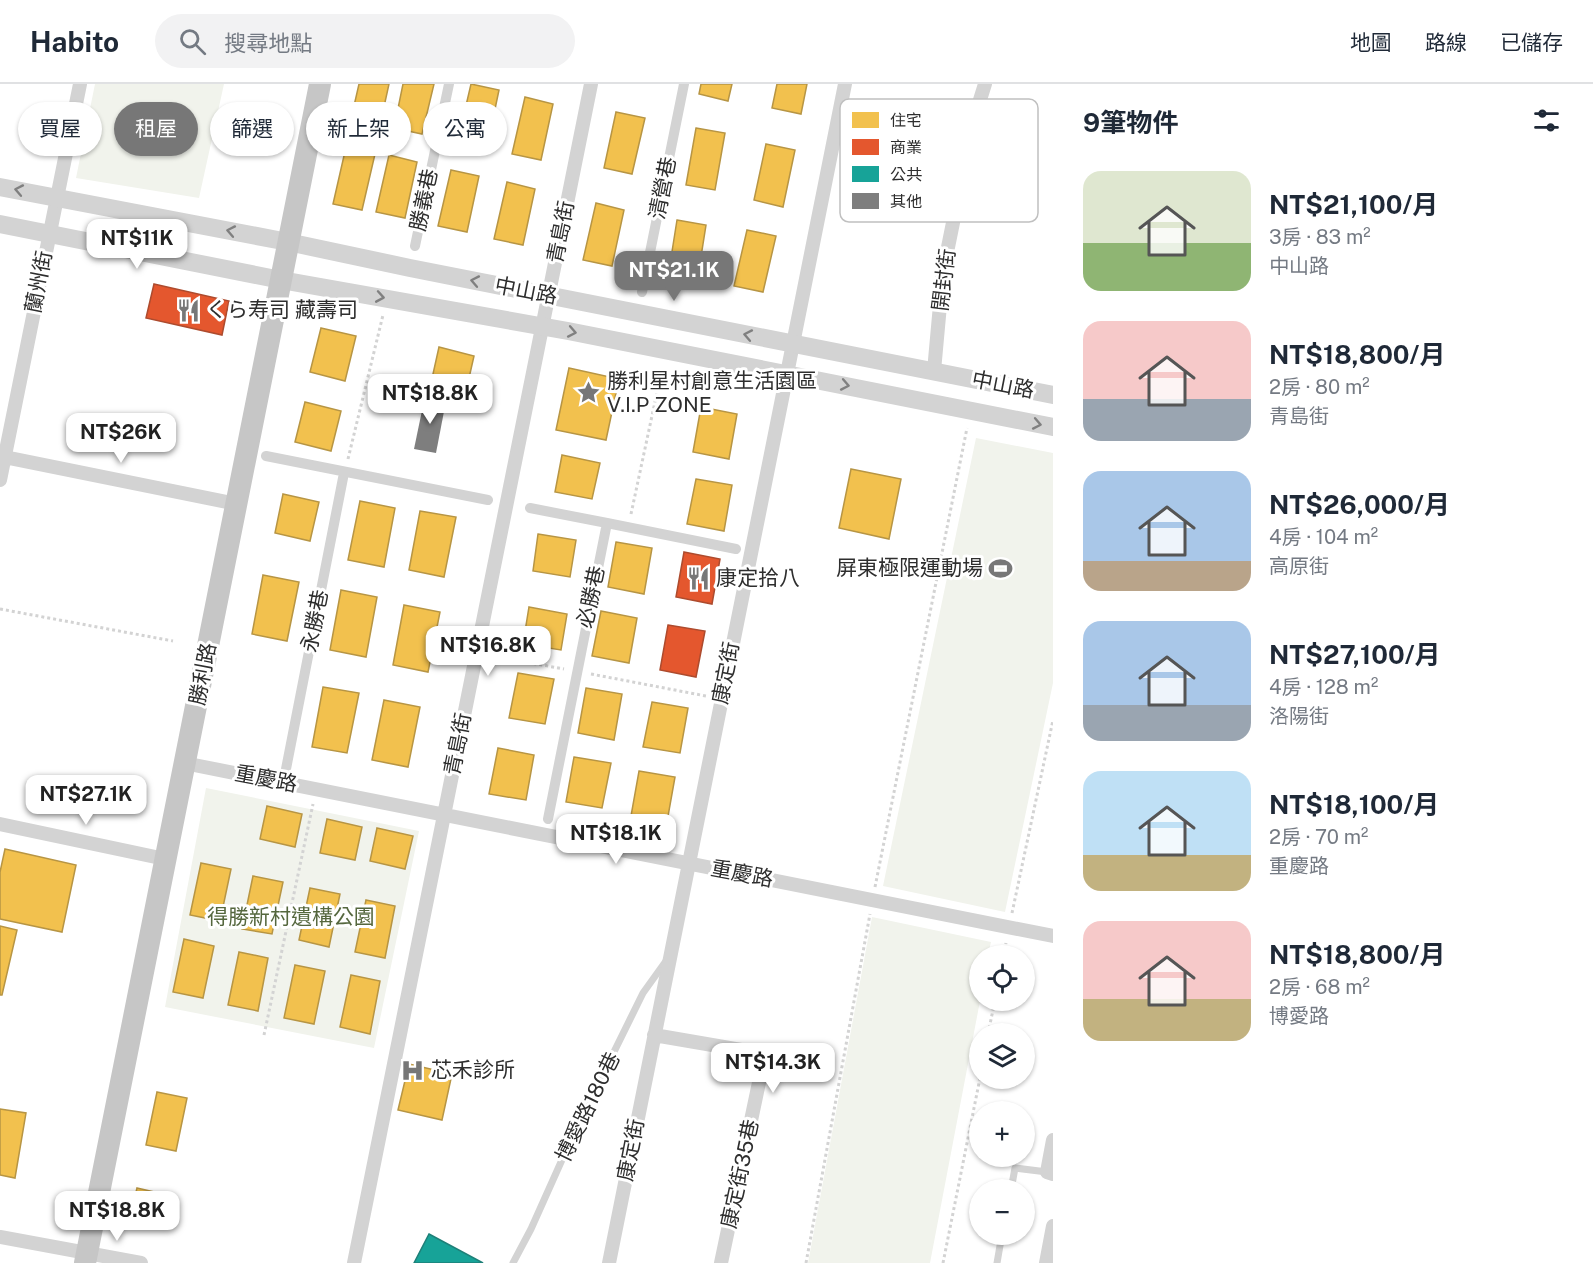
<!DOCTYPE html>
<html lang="zh-TW">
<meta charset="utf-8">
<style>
body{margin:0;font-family:"Public Sans","Noto Sans TC","Noto Sans JP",sans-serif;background:#f2f2f3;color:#1f2937;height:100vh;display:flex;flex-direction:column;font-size:22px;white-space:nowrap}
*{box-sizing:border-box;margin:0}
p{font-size:20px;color:#747a83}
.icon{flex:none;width:33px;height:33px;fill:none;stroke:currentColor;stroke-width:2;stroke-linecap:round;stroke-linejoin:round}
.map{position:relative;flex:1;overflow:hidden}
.details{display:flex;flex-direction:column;background:#fff;width:540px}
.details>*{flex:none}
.top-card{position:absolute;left:18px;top:18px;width:570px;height:54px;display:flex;gap:12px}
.controls{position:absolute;left:969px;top:861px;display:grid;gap:12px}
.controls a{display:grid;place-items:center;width:66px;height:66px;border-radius:50%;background:#fff;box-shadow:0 2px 4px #0004;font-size:30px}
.price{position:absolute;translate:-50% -51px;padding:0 14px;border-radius:12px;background:#fff;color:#222;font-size:20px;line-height:39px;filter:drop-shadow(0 2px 3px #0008)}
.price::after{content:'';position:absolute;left:50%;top:36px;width:18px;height:14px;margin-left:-9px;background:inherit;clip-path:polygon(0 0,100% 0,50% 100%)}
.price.on{background:#777;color:#fff}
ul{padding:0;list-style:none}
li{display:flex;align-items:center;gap:18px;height:150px;padding:0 30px}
li span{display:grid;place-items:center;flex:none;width:168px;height:120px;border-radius:18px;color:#555}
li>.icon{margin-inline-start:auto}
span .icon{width:72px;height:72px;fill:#fffc;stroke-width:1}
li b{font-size:26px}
h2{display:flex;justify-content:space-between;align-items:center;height:72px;padding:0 30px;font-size:26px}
.pill{padding:0 21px;border-radius:27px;background:#fff;box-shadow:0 2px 4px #0004;font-size:21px;line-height:54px}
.pill.on{background:#777;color:#fff}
header{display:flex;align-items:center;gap:36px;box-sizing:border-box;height:84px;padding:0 30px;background:#fff;border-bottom:2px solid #e0e1e3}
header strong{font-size:28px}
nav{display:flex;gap:33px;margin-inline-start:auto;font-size:21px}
.search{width:420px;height:54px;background:#f2f2f3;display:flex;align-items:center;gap:15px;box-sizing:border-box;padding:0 21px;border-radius:33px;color:#747a83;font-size:22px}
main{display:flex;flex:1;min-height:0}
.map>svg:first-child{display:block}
</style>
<header>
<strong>Habito</strong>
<div class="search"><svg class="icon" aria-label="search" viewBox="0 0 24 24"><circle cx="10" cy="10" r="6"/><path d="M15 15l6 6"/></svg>搜尋地點</div>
<nav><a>地圖</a><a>路線</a><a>已儲存</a></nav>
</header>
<main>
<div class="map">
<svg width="1053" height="1179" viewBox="0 0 1053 1179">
<rect width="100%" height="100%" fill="#fff"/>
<path fill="#f1f3ec" d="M95 0H224L199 114 76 94Z
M976 354 1053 369V599L1005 828 883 802Z
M206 704 419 747 374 964 165 923Z
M872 833 991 858 988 871 980 872V917L930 1179H808Z"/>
<path fill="#f2c14e" stroke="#b79544" stroke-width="1.5" d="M359 0H389L380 41 351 35Z
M403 0H434L422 50 394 44Z
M471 0 499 6 487 63 458 56Z
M701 0H732L728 17 699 10Z
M777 0H807L801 30 772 24Z
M525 13 553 20 541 76 512 70Z
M616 28 645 34 632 90 604 84Z
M696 44 725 49 715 106 686 101Z
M766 60 795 66 783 123 754 116Z
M346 63 375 70 362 126 333 120Z
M389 71 417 78 405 134 376 128Z
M451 86 479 92 467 148 438 142Z
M507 98 535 105 523 161 494 155Z
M596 119 624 126 612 182 583 176Z
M677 136 706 141 697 198 668 193Z
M747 146 776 152 763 208 734 202Z
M321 244 356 252 345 297 310 288Z
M439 263 474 272 464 316 429 308Z
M569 284 619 295 606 356 556 346Z
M305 318 341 327 331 367 295 358Z
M701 323 737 330 729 375 693 368Z
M562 371 600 379 592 415 555 408Z
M851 385 901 395 889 455 839 444Z
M696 395 732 401 724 447 687 440Z
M283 410 319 418 310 457 275 449Z
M360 417 395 424 384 483 348 476Z
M420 427 456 433 444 493 409 486Z
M538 450 576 456 570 493 533 487Z
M616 458 652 464 644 510 608 503Z
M263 491 299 498 287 557 252 550Z
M341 506 377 513 366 573 330 566Z
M404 521 440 528 428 588 393 581Z
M529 523 567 530 561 566 523 560Z
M601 527 637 534 629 579 592 572Z
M518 589 554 595 545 640 509 634Z
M323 603 359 609 347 669 312 663Z
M586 604 622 610 614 656 578 649Z
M384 616 420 623 408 683 372 676Z
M652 618 688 624 680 669 643 663Z
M498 664 534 671 526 716 489 710Z
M574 673 611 679 602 724 566 718Z
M639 687 675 693 667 738 631 732Z
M267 722 302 730 295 763 260 755Z
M327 735 362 743 355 776 320 769Z
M377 744 413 752 405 785 370 777Z
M5 765 76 781 62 848 0 835V788Z
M201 779 231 785 220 837 190 831Z
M253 792 283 798 272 850 242 845Z
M310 804 340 810 329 863 299 856Z
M366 816 395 822 385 874 355 868Z
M0 842 17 846 2 911H0Z
M184 855 214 862 203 914 173 908Z
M239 868 268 874 258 927 228 921Z
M295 881 325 887 314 940 284 934Z
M351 891 380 897 370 950 340 943Z
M409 980 452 990 442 1036 398 1026Z
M157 1008 187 1014 176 1067 146 1061Z
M0 1025 26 1029 15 1094 0 1091Z
M137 1104 172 1112 164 1145 129 1137Z"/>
<path fill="#e4572e" stroke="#ad4b2e" stroke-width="1.5" d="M154 200 229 217 222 251 146 234Z
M684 468 720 475 712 520 676 513Z
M668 541 705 547 696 593 660 586Z"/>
<path fill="#17a398" stroke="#1e8078" stroke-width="1.5" d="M429 1150 483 1179H414Z"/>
<path fill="#7e7e7e" d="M425 312 446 317 436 369 414 365Z"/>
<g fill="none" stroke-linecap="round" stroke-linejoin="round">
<path stroke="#d3d3d3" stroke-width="3" stroke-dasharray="3 3" stroke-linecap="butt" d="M348 375 383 231
M631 430 662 285
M0 525 173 557
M498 573 564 585
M591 590 706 612
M875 803 967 344
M1012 829 1053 636
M1004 872 1006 859
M988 950 995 916
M264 951 313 720
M806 1179 870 830
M943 1179 980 994"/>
<path stroke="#d3d3d3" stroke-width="7" d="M1011 1106 1015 1084 1047 1088
M513 1179 531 1145 574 1049 643 909 666 877
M997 1179 1002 1150"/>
<path stroke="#d3d3d3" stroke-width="10" d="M415 162 449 0
M642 208 684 0
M266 372 488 416
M530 424 607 439 548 735
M607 439 736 465
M286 685 344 389"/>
<path stroke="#d3d3d3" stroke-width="14" d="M934 287 943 188 974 35 985 0
M0 372 237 420
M0 396 80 0
M184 679 1053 852
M0 740 165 775
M654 951 765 970 721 1179
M1053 1056 1047 1088 1053 1090
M0 1153 141 1179
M354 1179 591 0
M609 1179 845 0
M1046 1179 1053 1142"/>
<path stroke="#d3d3d3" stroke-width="18" d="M0 103 288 158 410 184 1053 311
M0 140 281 196 568 247 1053 343"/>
<path stroke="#c6c6c6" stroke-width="22" d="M85 1179 320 0"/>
</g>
<defs><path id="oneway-chevron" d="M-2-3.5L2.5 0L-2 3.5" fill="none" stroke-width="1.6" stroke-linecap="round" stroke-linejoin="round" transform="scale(1.5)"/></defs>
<g stroke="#808080">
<use href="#oneway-chevron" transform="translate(19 106) rotate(-169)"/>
<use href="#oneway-chevron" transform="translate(231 147) rotate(-169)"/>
<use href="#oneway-chevron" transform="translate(475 197) rotate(-169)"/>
<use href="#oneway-chevron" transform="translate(380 213) rotate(10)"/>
<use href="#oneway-chevron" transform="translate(572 248) rotate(11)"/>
<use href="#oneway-chevron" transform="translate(748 251) rotate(-169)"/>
<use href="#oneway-chevron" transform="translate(845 301) rotate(11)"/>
<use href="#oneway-chevron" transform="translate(1037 340) rotate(11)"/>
</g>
<defs>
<symbol id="restaurant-bare" viewBox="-9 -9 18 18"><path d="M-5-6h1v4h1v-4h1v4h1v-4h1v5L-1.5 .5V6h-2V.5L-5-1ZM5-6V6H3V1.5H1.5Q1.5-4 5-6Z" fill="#777" stroke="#fff" stroke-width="2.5" paint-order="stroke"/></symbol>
<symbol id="sight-bare" viewBox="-9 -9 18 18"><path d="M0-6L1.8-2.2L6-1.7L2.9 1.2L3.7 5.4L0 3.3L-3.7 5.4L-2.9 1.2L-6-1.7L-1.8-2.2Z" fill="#777" stroke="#fff" stroke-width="2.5" paint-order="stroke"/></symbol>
<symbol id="stadium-bare" viewBox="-9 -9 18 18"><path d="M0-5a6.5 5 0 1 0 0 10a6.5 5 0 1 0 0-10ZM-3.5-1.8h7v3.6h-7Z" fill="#777" stroke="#fff" stroke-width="2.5" paint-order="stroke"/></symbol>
<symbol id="hospital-bare" viewBox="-9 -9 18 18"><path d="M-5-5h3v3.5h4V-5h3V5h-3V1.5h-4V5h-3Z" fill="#777" stroke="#fff" stroke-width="2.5" paint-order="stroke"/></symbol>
</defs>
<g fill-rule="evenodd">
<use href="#restaurant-bare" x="172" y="210" width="33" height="33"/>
<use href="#sight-bare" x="572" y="292" width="33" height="33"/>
<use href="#stadium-bare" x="984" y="468" width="33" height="33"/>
<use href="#restaurant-bare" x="682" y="478" width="33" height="33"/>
<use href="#hospital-bare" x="396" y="970" width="33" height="33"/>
</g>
<g text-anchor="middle" stroke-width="6" stroke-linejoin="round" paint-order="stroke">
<g font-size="21" fill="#2e2e2e" stroke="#fff">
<text transform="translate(663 104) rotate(-79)" y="7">清營巷</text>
<text transform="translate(424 116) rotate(-78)" y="7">勝義巷</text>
<text transform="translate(561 148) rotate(-79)" y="7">青島街</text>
<text transform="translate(944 196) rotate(-83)" y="7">開封街</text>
<text transform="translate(39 198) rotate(-79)" y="7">蘭州街</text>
<text transform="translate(526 207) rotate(11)" y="7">中山路</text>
<text transform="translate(1003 301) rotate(11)" y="7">中山路</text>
<text transform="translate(591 513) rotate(-78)" y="7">必勝巷</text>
<text transform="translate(315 537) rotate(-79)" y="7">永勝巷</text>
<text transform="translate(726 589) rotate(-79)" y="7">康定街</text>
<text transform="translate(203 590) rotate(-79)" y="7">勝利路</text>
<text transform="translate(458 660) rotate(-79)" y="7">青島街</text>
<text transform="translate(266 695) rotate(11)" y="7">重慶路</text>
<text transform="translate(742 790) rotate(11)" y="7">重慶路</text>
<text transform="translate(588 1023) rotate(-64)" y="7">博愛路180巷</text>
<text transform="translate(631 1066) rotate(-79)" y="7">康定街</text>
<text transform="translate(740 1090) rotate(-78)" y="7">康定街35巷</text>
</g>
<g font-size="21" fill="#2e2e2e" stroke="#fff" text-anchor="start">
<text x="206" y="233">くら寿司 藏壽司</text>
<text x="607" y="304">勝利星村創意生活園區<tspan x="607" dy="24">V.I.P ZONE</tspan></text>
<text x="983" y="491" text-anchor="end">屏東極限運動場</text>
<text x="716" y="501">康定拾八</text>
<text x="431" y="993">芯禾診所</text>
</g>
<g font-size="21" fill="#55673e" stroke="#fff">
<text x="291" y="840">得勝新村遺構公園</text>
</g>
</g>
<rect x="840" y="15" width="198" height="123" rx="9" fill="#fff" stroke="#c0c0c0" stroke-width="1.5"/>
<rect x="852" y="28" width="27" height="16" fill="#f2c14e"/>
<rect x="852" y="55" width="27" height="16" fill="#e4572e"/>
<rect x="852" y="82" width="27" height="16" fill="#17a398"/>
<rect x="852" y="109" width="27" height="16" fill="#7e7e7e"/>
<g font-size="16" fill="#2e2e2e">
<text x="890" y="42">住宅</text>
<text x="890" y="69">商業</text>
<text x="890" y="96">公共</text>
<text x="890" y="123">其他</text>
</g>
</svg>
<div class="controls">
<a><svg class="icon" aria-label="locate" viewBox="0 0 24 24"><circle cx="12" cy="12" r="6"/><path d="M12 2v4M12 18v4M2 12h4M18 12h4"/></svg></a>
<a><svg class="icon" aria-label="layers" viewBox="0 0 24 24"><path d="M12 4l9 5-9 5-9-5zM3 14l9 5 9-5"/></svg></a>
<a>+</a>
<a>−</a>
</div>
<b class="price" style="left:137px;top:186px">NT$11K</b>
<b class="price on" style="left:674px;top:218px">NT$21.1K</b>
<b class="price" style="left:430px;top:341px">NT$18.8K</b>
<b class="price" style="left:121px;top:380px">NT$26K</b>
<b class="price" style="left:488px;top:593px">NT$16.8K</b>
<b class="price" style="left:86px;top:742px">NT$27.1K</b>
<b class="price" style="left:616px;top:781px">NT$18.1K</b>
<b class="price" style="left:773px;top:1010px">NT$14.3K</b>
<b class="price" style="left:117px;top:1158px">NT$18.8K</b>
<div class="top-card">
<a class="pill">買屋</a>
<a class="pill on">租屋</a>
<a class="pill">篩選</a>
<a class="pill">新上架</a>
<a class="pill">公寓</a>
</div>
</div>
<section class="details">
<h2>9筆物件<svg class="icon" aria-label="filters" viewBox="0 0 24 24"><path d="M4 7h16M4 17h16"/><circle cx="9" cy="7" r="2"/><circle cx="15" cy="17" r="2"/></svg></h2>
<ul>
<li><span style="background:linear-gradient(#dfe7d0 60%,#8fb573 0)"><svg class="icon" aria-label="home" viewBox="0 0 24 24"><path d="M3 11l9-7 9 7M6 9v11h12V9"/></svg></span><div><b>NT$21,100/月</b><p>3房 · 83 m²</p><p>中山路</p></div></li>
<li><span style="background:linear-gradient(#f6c9c9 65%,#9aa5b1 0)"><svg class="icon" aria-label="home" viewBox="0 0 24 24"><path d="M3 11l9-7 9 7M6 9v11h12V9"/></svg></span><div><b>NT$18,800/月</b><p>2房 · 80 m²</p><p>青島街</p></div></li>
<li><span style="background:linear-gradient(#a9c7e8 75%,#b9a48a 0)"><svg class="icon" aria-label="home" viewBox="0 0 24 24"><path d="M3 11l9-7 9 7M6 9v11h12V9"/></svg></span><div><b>NT$26,000/月</b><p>4房 · 104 m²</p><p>高原街</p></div></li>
<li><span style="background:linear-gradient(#a9c7e8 70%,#9aa5b1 0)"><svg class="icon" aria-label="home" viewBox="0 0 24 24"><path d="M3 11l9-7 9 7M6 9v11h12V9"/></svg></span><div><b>NT$27,100/月</b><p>4房 · 128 m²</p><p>洛陽街</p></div></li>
<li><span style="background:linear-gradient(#bfe0f5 70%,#c2b280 0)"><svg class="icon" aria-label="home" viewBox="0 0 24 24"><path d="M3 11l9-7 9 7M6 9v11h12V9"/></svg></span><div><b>NT$18,100/月</b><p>2房 · 70 m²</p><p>重慶路</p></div></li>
<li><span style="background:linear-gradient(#f6c9c9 65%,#c2b280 0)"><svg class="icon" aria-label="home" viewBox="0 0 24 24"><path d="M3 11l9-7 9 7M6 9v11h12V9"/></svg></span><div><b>NT$18,800/月</b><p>2房 · 68 m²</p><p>博愛路</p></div></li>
</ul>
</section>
</main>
